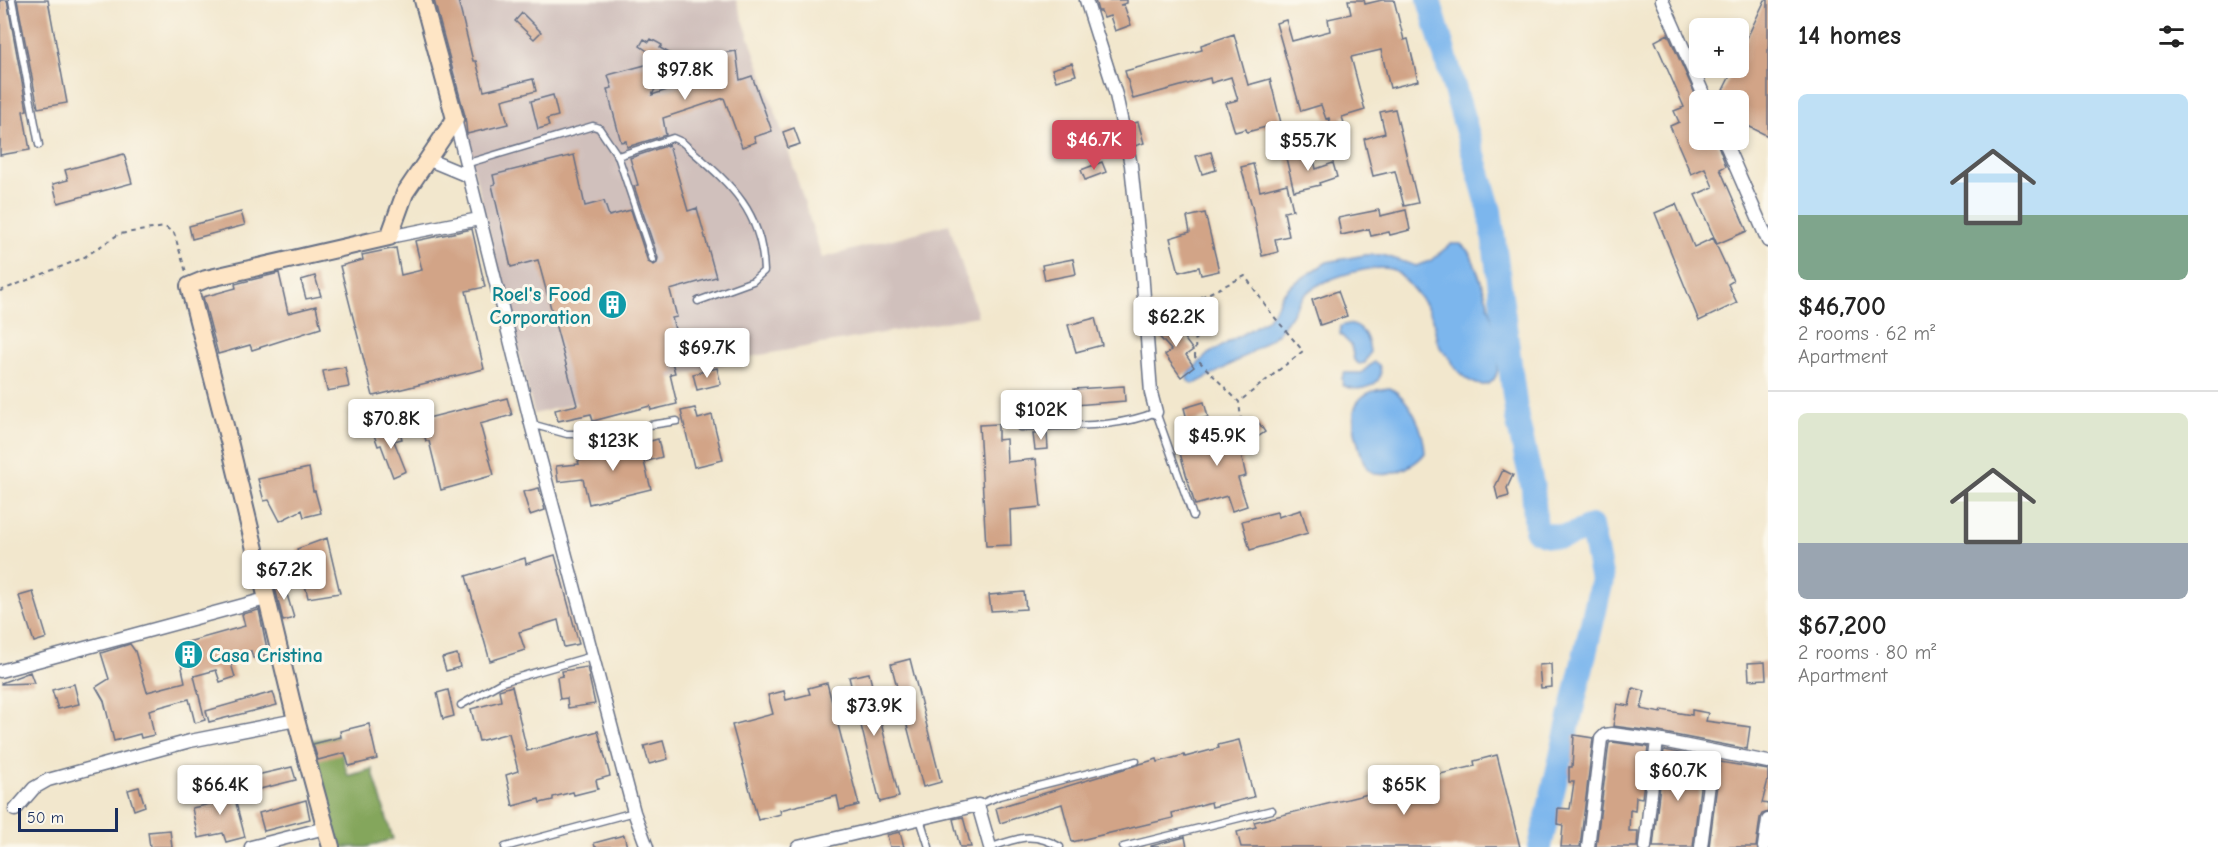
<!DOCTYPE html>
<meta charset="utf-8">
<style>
body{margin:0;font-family:"Comic Neue",sans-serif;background:#f6f6f6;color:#222;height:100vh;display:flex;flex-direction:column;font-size:22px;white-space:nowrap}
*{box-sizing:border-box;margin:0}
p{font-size:20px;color:#767676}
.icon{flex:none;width:33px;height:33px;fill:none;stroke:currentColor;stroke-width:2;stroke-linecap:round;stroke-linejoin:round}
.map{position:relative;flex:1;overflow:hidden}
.details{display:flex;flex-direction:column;background:#fff;width:450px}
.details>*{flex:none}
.buttons{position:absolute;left:1689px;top:18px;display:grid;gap:12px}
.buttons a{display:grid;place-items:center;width:60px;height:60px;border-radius:9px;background:#fff;box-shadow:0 3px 9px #0003;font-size:30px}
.scale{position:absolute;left:18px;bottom:15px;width:100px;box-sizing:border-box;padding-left:6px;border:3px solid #1b2f5e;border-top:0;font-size:16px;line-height:21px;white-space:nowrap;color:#1b2f5e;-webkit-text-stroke:4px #fbf7ec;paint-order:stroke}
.price{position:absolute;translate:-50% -51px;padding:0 14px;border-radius:6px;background:#fff;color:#222;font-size:20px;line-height:39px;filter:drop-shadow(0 2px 3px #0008)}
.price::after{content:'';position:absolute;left:50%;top:36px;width:18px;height:14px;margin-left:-9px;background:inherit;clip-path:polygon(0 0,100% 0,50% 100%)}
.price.active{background:#d1495b;color:#fff}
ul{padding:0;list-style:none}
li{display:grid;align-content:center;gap:12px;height:318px;padding:0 30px}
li+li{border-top:2px solid #e0e0e0}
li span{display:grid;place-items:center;height:186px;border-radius:9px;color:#555}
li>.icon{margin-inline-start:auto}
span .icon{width:108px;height:108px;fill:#fffc;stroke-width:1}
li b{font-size:26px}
h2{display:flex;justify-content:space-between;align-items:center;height:72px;padding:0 30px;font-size:26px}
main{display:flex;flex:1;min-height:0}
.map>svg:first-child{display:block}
</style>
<main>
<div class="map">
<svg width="1768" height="847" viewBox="0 0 1768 847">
<rect width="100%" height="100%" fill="#fbf7ec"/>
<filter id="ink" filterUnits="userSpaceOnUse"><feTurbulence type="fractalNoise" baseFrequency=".0167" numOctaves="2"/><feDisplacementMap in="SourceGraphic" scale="12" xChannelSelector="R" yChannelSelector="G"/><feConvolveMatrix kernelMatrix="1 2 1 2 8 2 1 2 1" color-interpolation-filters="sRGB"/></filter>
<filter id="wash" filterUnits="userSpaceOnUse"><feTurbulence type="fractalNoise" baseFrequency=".008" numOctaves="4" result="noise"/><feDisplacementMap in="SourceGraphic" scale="24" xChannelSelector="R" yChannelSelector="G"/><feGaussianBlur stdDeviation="1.35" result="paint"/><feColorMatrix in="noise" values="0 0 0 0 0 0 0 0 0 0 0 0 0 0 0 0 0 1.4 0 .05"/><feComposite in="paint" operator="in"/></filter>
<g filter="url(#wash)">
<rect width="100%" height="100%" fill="#f2e7cd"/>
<path fill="#d0c0bc" d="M432 0H736L783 134 822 258 949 224 978 316 755 356 534 414Z"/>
<path fill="#84a65b" stroke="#506a5c" stroke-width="1.5" d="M337 736 348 776 372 769 393 839 366 847H333L307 741Z"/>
<path fill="#7cb6ed" stroke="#4c72a6" stroke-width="1.5" d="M1451 244H1461L1470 253C1480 276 1510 357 1494 379 1485 392 1467 381 1459 372 1454 368 1453 362 1449 357 1446 354 1442 351 1440 347 1434 338 1436 326 1432 317 1428 306 1401 272 1391 269 1370 264 1316 280 1303 297 1292 310 1287 326 1273 337 1250 355 1222 370 1196 383H1190L1187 379 1188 374 1208 354 1267 320 1277 306 1281 296 1290 286 1327 262 1365 255H1383L1416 266 1430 261Z
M1348 324C1364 326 1368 338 1370 352L1365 363 1359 364 1354 360 1351 345 1340 334 1341 326Z
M1374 362 1379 365C1388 386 1357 394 1343 385L1342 378 1344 373H1361Z
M1390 388C1411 399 1424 430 1425 453 1415 467 1382 483 1368 469 1363 463 1361 454 1359 447 1349 415 1349 391 1390 388Z"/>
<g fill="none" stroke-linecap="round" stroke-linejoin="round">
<path stroke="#7cb6ed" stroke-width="24" d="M1429 0 1490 211 1517 418 1533 488 1536 531C1560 540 1569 538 1591 526L1602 580 1540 847"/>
</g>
<g id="blocks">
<path fill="#d2a487" d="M0 0H7L27 110 23 111 30 150 0 155Z
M17 0H48L67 103 38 108Z
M434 0H458L473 61H476L484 91 533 79 536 91 502 100 508 124 467 134 465 116Z
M1095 0H1127V3L1120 5H1124L1131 25 1115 31 1110 16 1104 18 1101 11H1098Z
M1348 0H1364L1365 4 1382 0H1394L1404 40 1408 39 1418 81 1390 88 1381 50 1351 57 1365 110 1342 117 1348 135 1335 139 1329 118 1326 119 1321 105 1301 111 1276 23 1286 20 1292 41 1330 31 1328 19 1351 14Z
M1765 0H1768V136L1738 121V100H1718L1734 68H1738V57Z
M522 13 541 32 534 39 515 21Z
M1234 34 1248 85 1270 79 1281 123 1247 132 1246 129 1235 132 1226 103 1238 100 1231 77 1211 83 1210 78 1133 99 1125 71 1202 50 1201 45Z
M1668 34 1700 105V140H1716L1726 166 1720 169 1747 231 1717 244 1695 195 1713 187 1705 168 1691 174 1670 126 1679 122 1674 111 1684 107 1655 41Z
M644 39 649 42 651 39 662 45 660 48 673 55 668 65 640 46Z
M736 51 740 80 752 76 772 131 754 137 756 142 742 147 724 98 663 118 666 135 627 147 626 141 621 142 607 89 612 88 608 75 649 64 655 89 652 95 712 75 708 55Z
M1072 63 1076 75 1056 81 1052 69Z
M553 95 558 116 547 119 549 126 538 129 531 101Z
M1395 109 1418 203 1404 206 1395 171 1373 176 1364 139 1385 133 1380 112Z
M1138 122 1144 143 1135 146 1131 124Z
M794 128 800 144 788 148 783 132Z
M669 145 688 211 697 208 716 277 670 290 677 317 672 318 677 337 666 340 675 373 670 374 677 404 651 410 650 406 593 421 591 414 558 421 555 410 577 405 538 260 511 267 492 185 495 184 493 175 574 155 585 206 604 201 609 216 631 210 648 262 654 265 657 263 658 258 634 186 638 185 630 158Z
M1312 151 1316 169 1333 163 1337 177 1319 183 1320 185 1294 191 1286 158Z
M1211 152 1216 170 1202 174 1196 156Z
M124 154 132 183 58 203 53 184 68 180 65 170Z
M1102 162 1106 172 1085 180 1081 170Z
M1253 164 1260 191 1287 184 1293 210 1284 212 1289 236 1275 239 1278 252 1262 256 1252 206 1241 167Z
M1676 204 1694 247 1713 238 1733 281 1728 284 1737 303 1699 321 1655 213Z
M1379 210 1380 216 1406 210 1410 230 1390 235 1389 232 1371 236 1369 229 1341 235 1338 218Z
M241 212 245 225 192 239 189 226Z
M1205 213 1219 271 1201 275 1199 267 1179 272 1170 238 1190 232 1187 217Z
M472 229 485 287 466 291 484 369 373 396 340 266 363 260 362 255 396 248 401 275 422 270 415 241Z
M1073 259 1076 274 1045 280 1042 265Z
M279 273 288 313 316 306 321 328 252 350 250 345 218 354 203 297 236 288 235 284Z
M315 276 321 296 306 299 301 280Z
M1338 291 1347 316 1320 325 1312 300Z
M1095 318 1102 345 1076 352 1068 325Z
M1170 320 1193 350 1186 355 1194 367 1181 377 1165 355 1171 350 1156 333Z
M345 367 349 387 327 391 323 371Z
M717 368 721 384 697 390 693 374Z
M1124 386 1125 401 1075 405 1074 389Z
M507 398 512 415 480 424 494 475 441 490 429 441H426L420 420Z
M1204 402 1208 417 1188 423 1184 408Z
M695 408 698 419 712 415 723 460 694 467 681 411Z
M1259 423 1265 432 1244 446 1245 449 1240 450 1246 476 1238 478 1247 506 1232 511 1227 496 1195 505 1177 443 1201 437 1202 442 1240 431 1241 436Z
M998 424V440L1006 439 1007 462 1036 459 1041 507 1010 510 1011 545 986 546 979 425Z
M399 428 402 439 394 441 406 471 393 477 381 445 378 446 374 435Z
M1047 433 1048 449 1035 450 1033 434Z
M658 439 662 457 644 462 651 489 589 504 583 479 558 482 556 466 579 464 578 461Z
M309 468 313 491H315L321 513 304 517 302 510 280 521 269 500 264 501 258 479Z
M1503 470 1513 475 1507 488 1509 496 1498 499 1495 487Z
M539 488 545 510 530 515 523 492Z
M1301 510 1308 533 1250 550 1242 521 1277 512 1278 517Z
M327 538 340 593 308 598 297 549Z
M555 555 579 644 564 647 558 620 519 632 525 650 490 661 466 576 525 558 526 564Z
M283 581 294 618 283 621 274 583Z
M33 592 47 638 34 642 19 596Z
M1024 592 1026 609 991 611 989 595Z
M259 610 268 654 253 658 251 651 229 657 235 677 220 682 216 670 194 676 205 720 195 723 189 699 149 710 154 735 141 738 140 734 114 741 104 701 96 687 109 679 101 653 130 644 135 651 147 692 185 682 177 645 245 626 242 614Z
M457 654 460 667 446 671 442 658Z
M910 659 941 782 923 787 891 664Z
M1765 662 1766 679 1749 680 1748 663Z
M1551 664 1552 687 1541 688 1539 665Z
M587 667 595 704 568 708 567 698 560 699 557 677 563 676 562 671Z
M30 672 34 683 1 684V683Z
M869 673 899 797 880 802 849 677Z
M827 683 859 805 840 810 837 796 780 810 781 814 758 820 732 725 773 714 768 695 784 691 786 700 810 694 808 688Z
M74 684 79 704 58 709 52 690Z
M512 686 527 751 598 731 610 776 596 780 598 789 574 795 573 792 553 797V800L540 803 539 799 513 806 506 775 518 771 509 733 479 741 471 709 501 701 499 690Z
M1633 688 1645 691 1641 709 1661 713 1662 710 1692 715V710L1708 713 1706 721 1750 727 1747 749 1659 732 1613 726 1617 704 1629 706Z
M448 690 454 716 443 719 437 693Z
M273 692 277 705 209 722 206 711Z
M369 724 377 759 349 766 345 753 318 760 313 744 341 737 340 731Z
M1574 735 1593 738 1580 847H1561L1563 825 1557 824 1558 808 1570 809 1574 782H1569V767H1572Z
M1239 740 1254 797 1212 807 1211 802 1172 813 1173 818 1072 842 1062 804 1000 823 996 808 1140 764 1157 759 1158 762 1184 755 1185 757 1219 748 1218 745Z
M663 741 668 759 649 764 644 746Z
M1612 742 1648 747 1642 798 1636 797 1635 811 1630 810 1629 831H1638L1637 847H1596L1609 743Z
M1664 750 1684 754 1682 761 1703 762 1693 847H1653Z
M1497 755 1520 847H1241L1237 832 1256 827 1254 822 1397 787 1396 783 1414 778 1415 780 1475 766 1474 761Z
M1720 762 1768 770V780L1762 803 1768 804V812L1762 814 1760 818 1756 847H1709Z
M292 767 296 780 252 791 248 777Z
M231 784 245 837 226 842 223 833 198 838 192 808 215 803 212 788Z
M139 787 145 806 134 810 128 790Z
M306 800 310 819 264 831 259 813Z
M963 817 971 847H960L953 819Z
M170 830 172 847H150L148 832Z
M900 832 904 847H890L887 835Z
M624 835 627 847H595L594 843Z
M1185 837 1187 847H1151V846Z"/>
</g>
</g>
<g filter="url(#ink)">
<use href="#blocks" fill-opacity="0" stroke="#666f85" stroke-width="1.5"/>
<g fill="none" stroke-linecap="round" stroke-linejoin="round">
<defs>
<path id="lane" d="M12 0 39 145
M618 156 673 138 682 142C726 181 762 207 764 271L753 281 698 301
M465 164 593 126 599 128 618 156 653 260
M531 424 567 434H590L677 421
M1020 427C1066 424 1113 430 1156 412L1193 516
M461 705 502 682 592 656
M978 805 999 796 1136 761
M920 819 929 847
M505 847 634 812
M992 847C1019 837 1034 832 1060 847
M1123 847 1272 810"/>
<path id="street" d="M1086 0 1116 95 1131 165 1142 270 1151 393 1156 412
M1662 0 1706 100
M455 119 531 424 634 812 647 847
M1724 140 1768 241
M427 159 468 176
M389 237 479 219
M0 671 266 599
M15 810 34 788 48 780 190 741 296 720
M251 847 325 828
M798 847 978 805 990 847
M1588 847 1601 739 1605 735 1612 734 1657 740 1768 762
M1645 847 1657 740
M1701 847 1713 752
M1764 847 1768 820"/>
<path id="secondary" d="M331 847 296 720 229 441 189 286 206 279 389 237 405 193 455 119 423 0"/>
</defs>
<use href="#lane" stroke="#666f85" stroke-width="9"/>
<use href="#street" stroke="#666f85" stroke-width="15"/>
<use href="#secondary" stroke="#666f85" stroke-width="20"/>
<path stroke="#666f85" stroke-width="2" stroke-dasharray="4.5 4.5" stroke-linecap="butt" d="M0 291 83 258 119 234 165 227 174 233 186 272
M1193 301 1245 276 1271 313 1303 351 1240 401
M1157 308 1193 301 1196 315 1195 357 1239 402 1241 419 1177 439"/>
<use href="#lane" stroke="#fff" stroke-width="6"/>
<use href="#street" stroke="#fff" stroke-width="12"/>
<use href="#secondary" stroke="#fee5c5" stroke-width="16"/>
</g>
</g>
<defs>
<symbol id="building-disc" viewBox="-11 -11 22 22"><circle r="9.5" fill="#0f9aa8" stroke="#fbf7ec"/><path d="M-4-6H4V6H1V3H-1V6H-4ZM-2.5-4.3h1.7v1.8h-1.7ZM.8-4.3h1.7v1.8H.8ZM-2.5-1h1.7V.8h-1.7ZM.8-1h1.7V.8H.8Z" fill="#fff"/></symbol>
</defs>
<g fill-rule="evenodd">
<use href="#building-disc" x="596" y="288" width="33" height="33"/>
<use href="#building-disc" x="172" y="638" width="33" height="33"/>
</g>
<g text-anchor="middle" stroke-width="6" stroke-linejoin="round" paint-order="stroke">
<g font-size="20" font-weight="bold" fill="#0d838f" stroke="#fbf7ec" text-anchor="end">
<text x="591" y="301">Roel's Food<tspan x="591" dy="23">Corporation</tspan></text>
<text x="209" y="662" text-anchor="start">Casa Cristina</text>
</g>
</g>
</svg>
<div class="buttons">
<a>+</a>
<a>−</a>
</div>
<div class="scale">50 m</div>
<b class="price" style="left:685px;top:101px">$97.8K</b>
<b class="price active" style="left:1094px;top:171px">$46.7K</b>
<b class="price" style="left:1308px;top:172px">$55.7K</b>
<b class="price" style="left:1176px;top:348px">$62.2K</b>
<b class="price" style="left:707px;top:379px">$69.7K</b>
<b class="price" style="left:1041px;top:441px">$102K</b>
<b class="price" style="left:391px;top:450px">$70.8K</b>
<b class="price" style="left:1217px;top:467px">$45.9K</b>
<b class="price" style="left:613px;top:472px">$123K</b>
<b class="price" style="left:284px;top:601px">$67.2K</b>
<b class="price" style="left:874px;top:737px">$73.9K</b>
<b class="price" style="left:1678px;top:802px">$60.7K</b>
<b class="price" style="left:220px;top:816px">$66.4K</b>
<b class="price" style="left:1404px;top:816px">$65K</b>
</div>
<section class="details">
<h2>14 homes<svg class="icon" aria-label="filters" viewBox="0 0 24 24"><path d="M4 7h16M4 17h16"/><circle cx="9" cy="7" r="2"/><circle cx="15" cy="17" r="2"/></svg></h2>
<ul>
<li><span style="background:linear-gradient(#bfe0f5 65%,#7fa58c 0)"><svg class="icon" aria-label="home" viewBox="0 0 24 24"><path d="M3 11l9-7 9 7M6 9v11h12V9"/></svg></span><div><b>$46,700</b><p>2 rooms · 62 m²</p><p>Apartment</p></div></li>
<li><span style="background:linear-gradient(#dfe7d0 70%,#9aa5b1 0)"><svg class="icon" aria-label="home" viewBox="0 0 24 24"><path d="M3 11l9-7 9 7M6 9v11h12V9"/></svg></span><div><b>$67,200</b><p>2 rooms · 80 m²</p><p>Apartment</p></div></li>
</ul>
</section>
</main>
